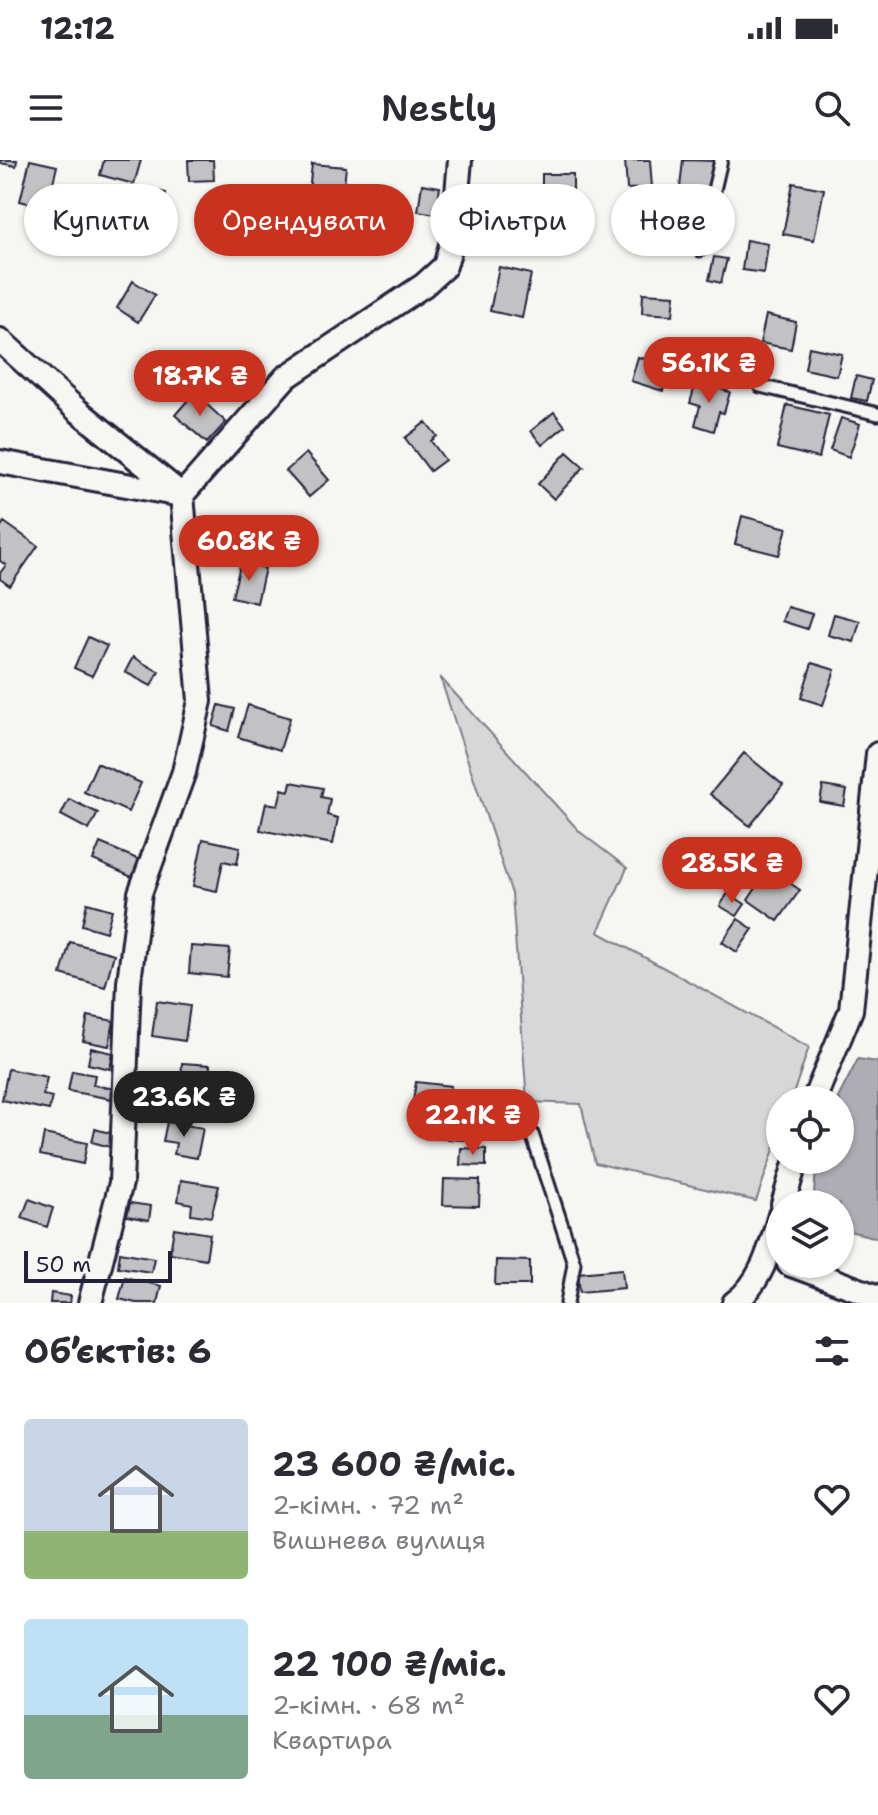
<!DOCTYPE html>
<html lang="uk">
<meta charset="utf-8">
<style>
body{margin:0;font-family:"Shantell Sans",sans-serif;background:#f7f7f7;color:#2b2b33;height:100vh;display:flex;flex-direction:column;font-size:30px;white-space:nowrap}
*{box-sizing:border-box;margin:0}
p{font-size:26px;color:#7c7c81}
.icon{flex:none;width:44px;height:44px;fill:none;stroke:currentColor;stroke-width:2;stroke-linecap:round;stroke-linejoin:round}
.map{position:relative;height:1143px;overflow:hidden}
.sheet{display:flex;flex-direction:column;background:#fff;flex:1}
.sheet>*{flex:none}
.hud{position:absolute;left:24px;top:24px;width:830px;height:72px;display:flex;gap:16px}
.controls{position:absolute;left:766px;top:926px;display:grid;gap:16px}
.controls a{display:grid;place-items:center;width:88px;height:88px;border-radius:50%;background:#fff;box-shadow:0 2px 6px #0004;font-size:40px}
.scale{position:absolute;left:24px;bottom:20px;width:148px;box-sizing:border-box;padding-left:8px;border:4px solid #22223b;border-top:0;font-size:22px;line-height:28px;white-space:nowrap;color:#22223b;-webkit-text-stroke:6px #f6f6f2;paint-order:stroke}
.price{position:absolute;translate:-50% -68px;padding:0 18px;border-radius:28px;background:#c8321e;color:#fff;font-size:26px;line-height:52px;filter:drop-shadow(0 2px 4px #0008)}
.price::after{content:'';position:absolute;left:50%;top:48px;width:24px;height:18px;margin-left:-12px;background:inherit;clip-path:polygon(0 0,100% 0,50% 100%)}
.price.selected{background:#222;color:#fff}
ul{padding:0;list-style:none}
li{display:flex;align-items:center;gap:24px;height:200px;padding:0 24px}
li span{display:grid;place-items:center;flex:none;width:224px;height:160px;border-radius:8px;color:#555}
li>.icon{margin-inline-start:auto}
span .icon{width:96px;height:96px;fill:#fffc;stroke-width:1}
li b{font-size:34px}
h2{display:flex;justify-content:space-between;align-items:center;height:96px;padding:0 24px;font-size:34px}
.pill{padding:0 28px;border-radius:36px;background:#fff;box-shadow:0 2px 6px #0004;font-size:28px;line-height:72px}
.pill.selected{background:#c8321e;color:#fff}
.status{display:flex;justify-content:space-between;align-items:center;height:56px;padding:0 40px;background:#fff;direction:ltr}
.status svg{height:22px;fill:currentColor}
header{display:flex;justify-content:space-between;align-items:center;height:104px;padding:0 24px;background:#fff;font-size:36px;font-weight:600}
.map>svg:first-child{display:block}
</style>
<div class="status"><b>12:12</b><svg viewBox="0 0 49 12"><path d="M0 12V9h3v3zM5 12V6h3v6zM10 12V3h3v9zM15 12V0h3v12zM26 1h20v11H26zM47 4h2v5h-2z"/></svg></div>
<header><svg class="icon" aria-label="menu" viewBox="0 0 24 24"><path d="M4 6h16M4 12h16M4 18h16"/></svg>Nestly<svg class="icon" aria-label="search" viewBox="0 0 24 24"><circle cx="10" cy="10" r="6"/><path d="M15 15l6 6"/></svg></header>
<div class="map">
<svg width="878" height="1143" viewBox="0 0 878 1143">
<rect width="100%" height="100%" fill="#f6f6f2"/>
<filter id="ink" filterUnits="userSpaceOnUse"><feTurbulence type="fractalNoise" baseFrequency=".0125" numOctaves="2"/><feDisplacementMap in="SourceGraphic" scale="16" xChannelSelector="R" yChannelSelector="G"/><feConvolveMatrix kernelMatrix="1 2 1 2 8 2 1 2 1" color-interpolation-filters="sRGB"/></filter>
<g filter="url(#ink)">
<path fill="#d7d7d7" stroke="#7c7c89" stroke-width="2" d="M440 517 580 672 627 708 598 772 809 887 791 940H780V972L756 1041 595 1003 581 944 527 942 512 734Z"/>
<path fill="#adadb3" stroke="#757583" stroke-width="2" d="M858 899 878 902V1078L840 1069V1044H813L817 1000H840V940H837Z"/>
<path fill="#c2c2c4" stroke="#22223b" stroke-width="2" d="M0 0H17L16 6 0 3Z
M30 0 57 6 47 48 20 41Z
M104 0H141L134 24 100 15Z
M188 0H213L214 20 189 21Z
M625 0H650L652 28 627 29Z
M683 0 715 1 711 32 680 28Z
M312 4 346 7 341 53 307 50Z
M542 14H573V52H542Z
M793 23 824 29 814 80 783 74Z
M422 24 440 27 436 54 418 51Z
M374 27 398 30 396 49 371 45Z
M144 28 166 33 157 69 135 64Z
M57 40 89 51 77 87 45 76Z
M333 62 334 90H309L308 63Z
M746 80 768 84 764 113 742 110Z
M714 97 727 99 721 123 709 120Z
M499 107 531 114 522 158 490 151Z
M133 121 155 135 138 162 117 148Z
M643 133 675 135 673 155 642 153Z
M766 155 796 162 791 189 760 183Z
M809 187 842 194 837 216 805 209Z
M638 197 670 206 663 231 631 221Z
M856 216 872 220 867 241 851 238Z
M696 222 730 232 724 253 719 252 714 271 695 265 700 246 690 243Z
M194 233 226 262 207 283 175 255Z
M787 245 829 255 819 298 777 288Z
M554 252 565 266 542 285 531 271Z
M841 258 860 264 849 297 830 290Z
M426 262 437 276 431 281 445 300 430 311 405 278Z
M567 292 584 307 554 339 538 324Z
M306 293 329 320 309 337 286 311Z
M742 356 787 368 779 395 735 384Z
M4 362 38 386 10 426 0 419V413L6 405 0 401V368Z
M241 402 265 408 257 443 232 437Z
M787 447 812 454 807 469 782 461Z
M834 454 860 461 854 482 828 475Z
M88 477 107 486 92 516 74 508Z
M133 497 159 512 151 526 125 512Z
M812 503 835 510 823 545 801 538Z
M219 545 235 549 229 571 213 566Z
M248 545 290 558 280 590 238 577Z
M744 593 783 625 750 666 710 634Z
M97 603 141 623 128 652 84 632Z
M291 622 323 628 321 637 330 639 327 655 338 658 333 684 260 670 266 643 278 645 282 629 289 631Z
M823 626 847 630 844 646 820 642Z
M69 639 98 653 89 670 61 655Z
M203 679 240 687 237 704 223 701 217 731 193 726Z
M100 683 142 701 134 718 93 700Z
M769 709 800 730 778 761 748 740Z
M728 733 745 744 737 756 720 746Z
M87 743 112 750 106 772 82 765Z
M738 759 753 769 737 792 722 782Z
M70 782 114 794 105 827 61 814Z
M191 786 230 789 227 817 189 813Z
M157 841 190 846 185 881 152 876Z
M88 856 114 861 109 886 83 881Z
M91 888 113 893 110 909 88 904Z
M182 903 210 905 208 947 180 945Z
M8 909 47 917 43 935 52 937 49 950 2 940Z
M72 911 95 915 93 925 115 929 112 939 68 931Z
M416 922 451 926 449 944 413 941Z
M427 952 465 955 463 980 425 978Z
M167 962 203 968 197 998 174 994 176 983 163 981Z
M95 969 113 974 110 987 92 982Z
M44 974 87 983 83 1004 40 995Z
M461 988 486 989V1006L460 1005Z
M444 1019 480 1020 479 1046 443 1045Z
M181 1020 219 1026 211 1057 191 1054 192 1044 178 1041Z
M29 1039 53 1048 47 1067 22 1058Z
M130 1043 151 1046 149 1060 127 1056Z
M174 1068 210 1074 206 1099 170 1093Z
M120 1092 154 1098 151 1112 118 1107Z
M496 1100 530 1101V1125H495Z
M622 1109 624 1128 580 1132 578 1113Z
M125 1117 161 1126 157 1143H136L119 1139Z
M51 1133 71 1136 70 1143H50Z"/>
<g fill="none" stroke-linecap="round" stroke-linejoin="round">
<defs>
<path id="lane" d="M700 90 721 0
M760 226 878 254
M532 974 574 1103 567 1143"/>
<path id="street" d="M0 180 77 250 182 335
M0 302 181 335
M814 940 851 850 878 594
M783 1044 796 1000
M789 1104 878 1137
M90 1143 121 1023 129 822 140 733 184 612 200 541 182 335 285 218 424 125 445 106 453 78 460 0
M734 1143C762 1123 771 1086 780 1055"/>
</defs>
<use href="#lane" stroke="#22223b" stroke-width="17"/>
<use href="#street" stroke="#22223b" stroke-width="28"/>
<use href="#lane" stroke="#f6f6f2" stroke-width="11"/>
<use href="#street" stroke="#f6f6f2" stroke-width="22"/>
</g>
</g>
</svg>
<div class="controls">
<a><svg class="icon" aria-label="locate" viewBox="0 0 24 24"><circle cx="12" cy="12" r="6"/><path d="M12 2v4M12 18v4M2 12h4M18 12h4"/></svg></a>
<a><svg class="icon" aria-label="layers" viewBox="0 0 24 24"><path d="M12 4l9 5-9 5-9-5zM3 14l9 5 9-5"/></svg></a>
</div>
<div class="scale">50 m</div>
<b class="price" style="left:709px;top:245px">56.1K ₴</b>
<b class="price" style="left:200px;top:258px">18.7K ₴</b>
<b class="price" style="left:249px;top:423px">60.8K ₴</b>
<b class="price" style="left:732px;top:745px">28.5K ₴</b>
<b class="price selected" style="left:184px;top:979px">23.6K ₴</b>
<b class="price" style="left:473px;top:997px">22.1K ₴</b>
<div class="hud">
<a class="pill">Купити</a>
<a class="pill selected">Орендувати</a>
<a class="pill">Фільтри</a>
<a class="pill">Нове</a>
</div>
</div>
<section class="sheet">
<h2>Об’єктів: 6<svg class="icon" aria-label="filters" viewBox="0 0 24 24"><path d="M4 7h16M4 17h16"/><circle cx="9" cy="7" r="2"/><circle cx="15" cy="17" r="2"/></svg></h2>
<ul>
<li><span style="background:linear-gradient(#c9d6e8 70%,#8fb573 0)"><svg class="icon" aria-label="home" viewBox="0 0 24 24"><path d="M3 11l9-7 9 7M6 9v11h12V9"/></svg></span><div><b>23 600 ₴/міс.</b><p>2-кімн. · 72 m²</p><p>Вишнева вулиця</p></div><svg class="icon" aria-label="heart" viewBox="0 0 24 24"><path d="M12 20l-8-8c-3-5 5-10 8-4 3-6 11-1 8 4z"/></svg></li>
<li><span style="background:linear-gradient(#bfe0f5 60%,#7fa58c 0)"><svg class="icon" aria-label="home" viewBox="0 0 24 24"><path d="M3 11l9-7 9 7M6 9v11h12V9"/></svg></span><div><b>22 100 ₴/міс.</b><p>2-кімн. · 68 m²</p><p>Квартира</p></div><svg class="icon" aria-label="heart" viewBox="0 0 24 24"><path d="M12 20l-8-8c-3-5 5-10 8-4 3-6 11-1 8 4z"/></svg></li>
</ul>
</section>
